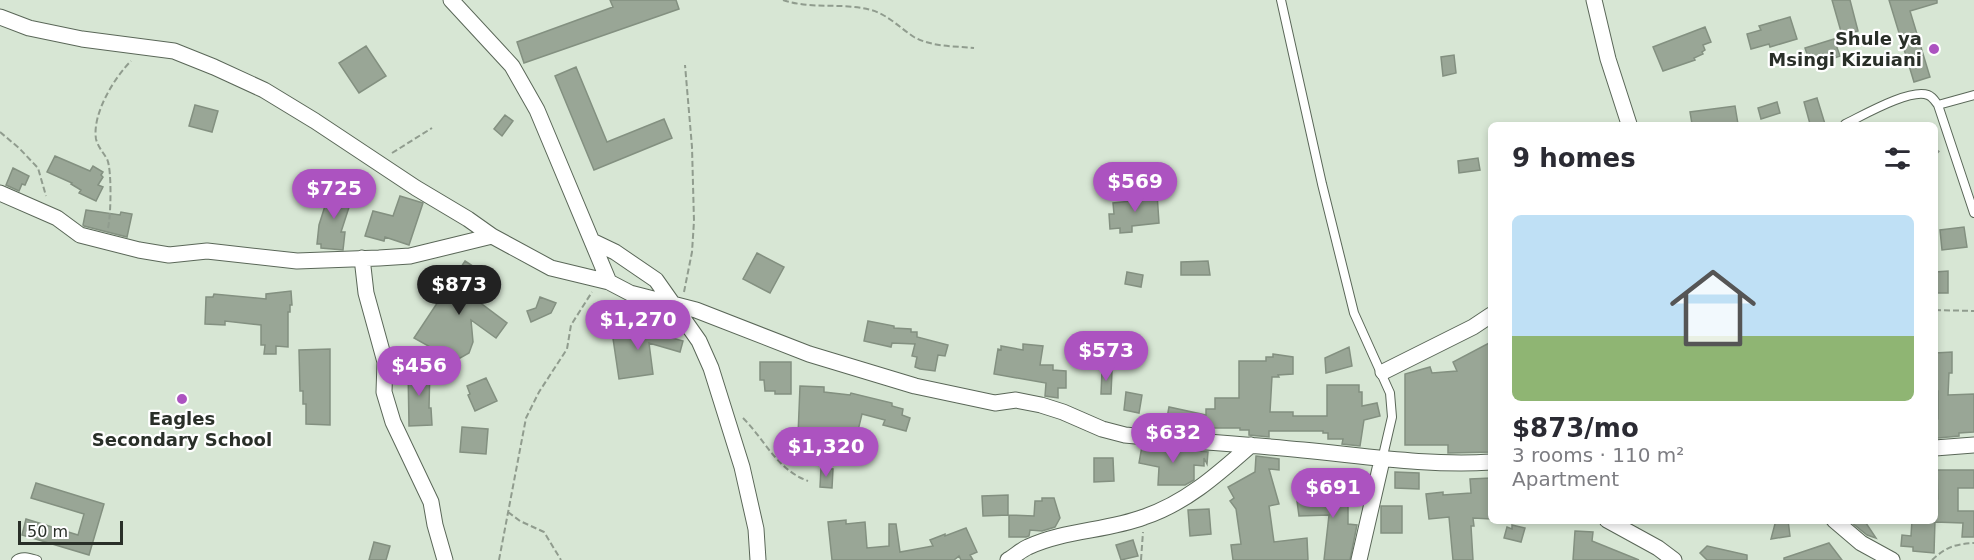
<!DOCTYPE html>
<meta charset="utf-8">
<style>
body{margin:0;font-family:"DejaVu Sans",sans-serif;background:#f7f7f7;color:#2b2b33;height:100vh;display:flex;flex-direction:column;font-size:22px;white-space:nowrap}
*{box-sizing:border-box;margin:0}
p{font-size:20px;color:#7c7c81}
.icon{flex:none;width:33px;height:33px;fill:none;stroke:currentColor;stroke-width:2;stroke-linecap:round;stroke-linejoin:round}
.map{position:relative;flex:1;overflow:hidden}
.drawer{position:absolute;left:1488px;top:122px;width:450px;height:402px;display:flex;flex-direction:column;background:#fff;border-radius:9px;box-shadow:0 3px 9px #0003}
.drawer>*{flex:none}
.scale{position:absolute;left:18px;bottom:15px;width:105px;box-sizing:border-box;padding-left:6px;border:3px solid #292f28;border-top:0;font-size:16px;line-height:21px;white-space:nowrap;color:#292f28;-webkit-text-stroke:4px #fff;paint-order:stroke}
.price{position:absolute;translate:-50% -51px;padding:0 14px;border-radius:21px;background:#ac53c0;color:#fff;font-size:20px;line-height:39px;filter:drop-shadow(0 2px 3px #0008)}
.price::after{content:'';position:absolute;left:50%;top:36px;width:18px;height:14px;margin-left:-9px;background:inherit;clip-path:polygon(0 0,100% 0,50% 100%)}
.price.on{background:#222;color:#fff}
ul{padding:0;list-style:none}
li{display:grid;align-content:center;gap:12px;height:318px;padding:0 24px}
li span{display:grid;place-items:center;height:186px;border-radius:9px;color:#555}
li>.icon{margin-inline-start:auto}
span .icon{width:108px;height:108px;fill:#fffc;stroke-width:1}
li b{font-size:26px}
h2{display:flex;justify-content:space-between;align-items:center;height:72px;padding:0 24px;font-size:26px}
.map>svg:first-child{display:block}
</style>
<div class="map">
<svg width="1974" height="560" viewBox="0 0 1974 560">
<rect width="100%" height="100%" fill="#d7e6d4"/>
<path fill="#99a696" stroke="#839080" stroke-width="1.5" d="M610 0H676L679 9 524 63 517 42 613 7Z
M1832 0H1850L1858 31 1842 35Z
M1889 0H1937V3L1910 11 1930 77 1914 82Z
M1790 17 1797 39 1770 47 1769 44 1751 49 1747 34 1761 30 1759 26Z
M1705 27 1711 42 1703 45 1705 50 1702 52 1703 54 1694 58 1695 60 1663 71 1653 47Z
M1834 39 1840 56 1811 66 1805 48Z
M366 46 386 76 359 93 339 63Z
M1454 55 1456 73 1443 76 1441 57Z
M576 67 607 142 664 119 672 138 594 170 555 76Z
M1817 98 1825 124H1810L1804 102Z
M1777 102 1780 113 1761 119 1758 108Z
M195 105 218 111 212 132 189 126Z
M1735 106 1738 124H1692L1690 112Z
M505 115 513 121 502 136 494 129Z
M55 156 90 171 93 166 103 172 101 175 103 177 98 185 103 187 96 201 79 193 81 190 71 184 72 183 47 172Z
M1478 158 1480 170 1459 173 1458 161Z
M13 168 29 176 25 185 22 184 19 191 6 185Z
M331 187 353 195 341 232H345L343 250 321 248V244H317L319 225Z
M1157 193 1159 223 1132 226V232L1120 233V228L1110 229 1109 214H1114L1113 203 1141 200V195Z
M400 196 423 203 409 245 385 237 384 241 365 236 373 211 393 216Z
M86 210 120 215 121 212 132 214 127 237 84 226 83 225Z
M1964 227 1967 247 1942 250 1940 230Z
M757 253 784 267 770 293 743 279Z
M465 261 488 276 474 298 507 323 496 338 471 320 473 342 469 353 455 361 414 338Z
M1208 261 1210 275H1181V262Z
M1948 271V293H1935V272Z
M1127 272 1143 275 1141 287 1125 284Z
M291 291 292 305H290V312H288V347L276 346V354H264L265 345H261V325L225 321V325L205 324 206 297H213L214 294 266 299V294Z
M540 297 556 303 551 313 531 322 527 311 536 308Z
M868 321 894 326V328L911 329V332H917V337L948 345 945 356 938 355 935 371 920 369 915 367 917 357 912 356 915 344 892 343 891 347 864 341Z
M611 325 639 332 640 329 683 341 680 352 649 343 653 374 619 379Z
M1491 342V452L1448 453V445H1405V374L1430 367 1432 373 1457 371 1453 362Z
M1023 344 1043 346 1040 365H1053V370L1066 371V388H1058V398L1045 396 1046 383 994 374 998 349 1001 350V346L1023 350Z
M1349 347 1352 366 1326 373 1325 358Z
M330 349V425L306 424V404H303V391H300L299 350Z
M1952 352V373H1949L1948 395 1974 394V432L1959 433V436L1938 438 1935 437V420L1938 419V391H1935V353Z
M1273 354 1293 357V374L1278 375 1279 377H1272L1270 412H1293V416H1327V385H1359V392H1362V406L1377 403 1380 416 1364 420 1360 446 1342 444 1343 439H1328V433H1323V431H1269V437L1249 435V430H1240V428H1214L1209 432 1169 429 1170 424 1166 423 1169 407 1206 415V409H1215V398H1239V361H1266V357H1273Z
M760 362H791V394H775V391H765L764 380H760Z
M408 367H430L429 408H431L432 425 409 426Z
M1102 371H1112L1111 394H1101Z
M486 378 497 401 475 411 468 395 470 394 467 386Z
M800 386 824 387V392L850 395 851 393 892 403V406L903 409 902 415 910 418 906 431 883 425 885 420 862 414 853 451 837 449 838 444 800 439V435H798Z
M1126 392 1142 395 1139 413 1124 410Z
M462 427 488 429 486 454 460 452Z
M1142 446 1208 452 1207 464 1204 458V466L1194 465V480L1185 485H1158L1159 467 1139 463Z
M1256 456 1279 459V470L1269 469 1279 504 1269 506 1274 542 1307 538 1308 560H1233L1231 545 1241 544 1236 509 1230 501 1234 498 1228 487 1255 472Z
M1094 458H1113L1114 481 1094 482Z
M821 468 833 469 832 488 820 487Z
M1937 470H1974V488H1958V511H1974V537H1962L1963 523 1935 522V499H1938Z
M1395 472 1419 473V489L1395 488Z
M1491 478V519L1473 518 1474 526H1471L1473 560H1453L1449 517 1429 519 1426 494 1443 492V495L1471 493 1470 479Z
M36 483 104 504 89 555 22 535 26 519 78 535 84 514 31 498Z
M1323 486H1357L1355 499H1348V524L1357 525 1350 560H1324L1329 515 1299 516 1297 501 1314 498V489H1323Z
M1008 495V515L983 516 982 496Z
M1042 498H1054L1060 518 1055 527 1042 531 1030 530 1029 536 1026 537H1009V515L1034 516 1035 501H1042Z
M1381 506H1402V533H1381Z
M1209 509 1211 534 1190 536 1188 510Z
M846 520V524L865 522 867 548 889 546V524H896L900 552 933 546 930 540 945 534V536L966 528 977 552 970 555 973 560H961L959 556 954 560H832L828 522Z
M1776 520H1788L1790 536 1771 539Z
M1854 520H1864L1876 538 1867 535 1851 522Z
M1912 520H1935L1934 553 1913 551V547L1901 546 1902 535 1911 536Z
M1512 525 1525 528 1521 542 1504 538 1507 527 1512 529Z
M1575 531 1593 532 1592 541 1639 560H1573Z
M1133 540 1138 556 1121 560 1116 545Z
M374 542 390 546 386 560H369Z
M1829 543 1842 560H1784V558Z
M1707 546 1747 555V560H1707L1700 553Z"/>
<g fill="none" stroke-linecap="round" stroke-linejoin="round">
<defs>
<path id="lane" d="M1281 0 1322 184 1354 313 1390 393 1392 417 1382 460
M1938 105 1974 95
M1845 124C1862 116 1910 88 1928 95 1933 97 1935 101 1938 105L1974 213
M16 560C22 555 30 558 37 560"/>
<path id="street" d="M451 0 512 66 537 110 609 282
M1594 0 1608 59 1629 124
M0 17 29 28 82 39 174 51 214 67 264 90 315 121 416 188 468 219 492 236 551 268 609 282 630 293 696 310 809 354 915 386 995 403 1016 400 1041 405 1063 412 1102 429 1125 435C1184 441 1244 444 1303 450 1366 456 1428 466 1491 462
M0 193 57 218 80 235 139 250 169 255 207 251 297 261 379 258 410 256 492 236
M592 241 615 252 656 280 699 341 711 368 742 467 756 529 758 560
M362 258 366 293 385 362 384 392 393 422 431 502 435 525 445 560
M1383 372 1473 327 1491 315
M1935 448 1974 445
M1607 520 1658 548 1674 560
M1834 520 1861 543 1892 560
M1008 560C1015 556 1021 550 1028 547 1064 530 1107 531 1144 517 1186 503 1218 474 1251 445
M1359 560 1382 460"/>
</defs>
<use href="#lane" stroke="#5a6758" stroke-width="10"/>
<use href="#street" stroke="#5a6758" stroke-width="17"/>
<path stroke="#909c8e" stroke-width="2" stroke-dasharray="6 3" stroke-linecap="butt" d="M783 0C813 10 841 2 871 10 887 14 900 28 914 37 932 47 954 46 974 48
M0 132 19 148 38 168 46 196
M392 153 432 128
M1935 155 1941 149
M108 228C111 216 112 169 107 159 103 152 98 147 96 139 92 114 114 78 131 61
M684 292 692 252 694 221 692 147 685 65
M1935 310 1974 311
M743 418C766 441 776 469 808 481
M508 512 520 521 544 532 561 560
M499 560 526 418 539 392 567 349 571 325 592 292
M1141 560 1143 532
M1932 560C1946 547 1955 544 1974 543"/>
<use href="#lane" stroke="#fff" stroke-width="8"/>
<use href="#street" stroke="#fff" stroke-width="15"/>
</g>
<g fill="#ac53c0" stroke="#fff" stroke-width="2">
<circle cx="1934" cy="49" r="6"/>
<circle cx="182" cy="399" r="6"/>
</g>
<g text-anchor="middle" stroke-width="4.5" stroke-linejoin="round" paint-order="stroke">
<g font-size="18" font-weight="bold" fill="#292f28" stroke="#fff" text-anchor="end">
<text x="1922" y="45">Shule ya<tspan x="1922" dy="21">Msingi Kizuiani</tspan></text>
<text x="182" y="425" text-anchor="middle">Eagles<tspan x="182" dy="21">Secondary School</tspan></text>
</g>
</g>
</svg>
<div class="scale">50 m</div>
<b class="price" style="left:1135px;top:213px">$569</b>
<b class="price" style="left:334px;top:220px">$725</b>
<b class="price on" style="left:459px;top:316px">$873</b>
<b class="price" style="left:638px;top:351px">$1,270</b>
<b class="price" style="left:1106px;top:382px">$573</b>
<b class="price" style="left:419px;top:397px">$456</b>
<b class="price" style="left:1173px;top:464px">$632</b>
<b class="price" style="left:826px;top:478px">$1,320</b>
<b class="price" style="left:1333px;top:519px">$691</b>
<section class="drawer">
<h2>9 homes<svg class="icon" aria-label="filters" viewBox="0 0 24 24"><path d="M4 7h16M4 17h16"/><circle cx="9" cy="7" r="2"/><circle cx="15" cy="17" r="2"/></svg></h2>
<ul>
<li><span style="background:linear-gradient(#bfe0f5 65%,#8fb573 0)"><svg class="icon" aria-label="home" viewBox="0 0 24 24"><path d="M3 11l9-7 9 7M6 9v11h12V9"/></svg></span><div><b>$873/mo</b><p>3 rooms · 110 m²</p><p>Apartment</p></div></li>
</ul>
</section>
</div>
